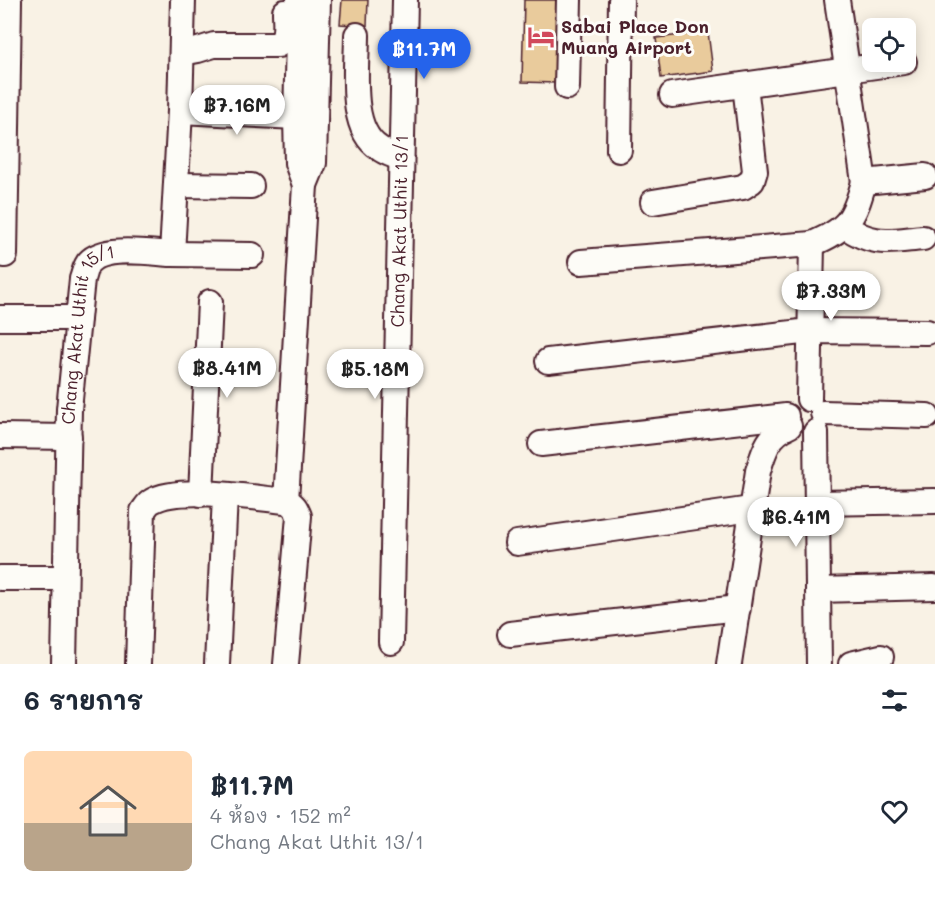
<!DOCTYPE html>
<html lang="th">
<meta charset="utf-8">
<style>
body{margin:0;font-family:Mali,"Playpen Sans Thai",sans-serif;background:#f6f6f7;color:#1f2937;height:100vh;display:flex;flex-direction:column;font-size:22px;white-space:nowrap}
*{box-sizing:border-box;margin:0}
p{font-size:20px;color:#747a83}
.icon{flex:none;width:33px;height:33px;fill:none;stroke:currentColor;stroke-width:2;stroke-linecap:round;stroke-linejoin:round}
.map{position:relative;height:664px;overflow:hidden}
.details{display:flex;flex-direction:column;background:#fff;flex:1}
.details>*{flex:none}
.controls{position:absolute;left:862px;top:18px;display:grid;gap:12px}
.controls a{display:grid;place-items:center;width:54px;height:54px;border-radius:9px;background:#fff;box-shadow:0 3px 15px #0003;font-size:30px}
.price{position:absolute;translate:-50% -51px;padding:0 14px;border-radius:21px;background:#fff;color:#222;font-size:20px;line-height:39px;filter:drop-shadow(0 2px 3px #0008)}
.price::after{content:'';position:absolute;left:50%;top:36px;width:18px;height:14px;margin-left:-9px;background:inherit;clip-path:polygon(0 0,100% 0,50% 100%)}
.price.current{background:#2563eb;color:#fff}
ul{padding:0;list-style:none}
li{display:flex;align-items:center;gap:18px;height:150px;padding:0 24px}
li span{display:grid;place-items:center;flex:none;width:168px;height:120px;border-radius:9px;color:#555}
li>.icon{margin-inline-start:auto}
span .icon{width:72px;height:72px;fill:#fffc;stroke-width:1}
li b{font-size:26px}
h2{display:flex;justify-content:space-between;align-items:center;height:72px;padding:0 24px;font-size:26px}
.map>svg:first-child{display:block}
</style>
<div class="map">
<svg width="935" height="664" viewBox="0 0 935 664">
<rect width="100%" height="100%" fill="#f9f2e5"/>
<filter id="ink" filterUnits="userSpaceOnUse"><feTurbulence type="fractalNoise" baseFrequency=".0167" numOctaves="2"/><feDisplacementMap in="SourceGraphic" scale="12" xChannelSelector="R" yChannelSelector="G"/><feConvolveMatrix kernelMatrix="1 2 1 2 8 2 1 2 1" color-interpolation-filters="sRGB"/></filter>
<g filter="url(#ink)">
<path fill="#e9cb9c" stroke="#4a1f2b" stroke-width="1.5" d="M342 0H368L367 26 340 24Z
M524 0H558L556 83 522 82Z
M708 32 713 71 661 78 656 38Z"/>
<g fill="none" stroke-linecap="round" stroke-linejoin="round">
<defs>
<g id="minor">
<path d="M299 0 296 117 297 163 305 185"/>
<path d="M837 0 864 182 925 176"/>
<path d="M357 35C357 68 348 128 379 148 385 153 393 155 400 158"/>
<path d="M182 53 198 50 214 45H278C288 38 285 23 285 12"/>
<path d="M567 87 569 0"/>
<path d="M672 95 904 62"/>
<path d="M180 111 296 117"/>
<path d="M619 150 621 0"/>
<path d="M176 185 251 186"/>
<path d="M653 202 743 187 752 181 755 171 745 85"/>
<path d="M845 226C874 247 890 241 923 238"/>
<path d="M172 254 252 255"/>
<path d="M5 255 9 0"/>
<path d="M581 262 812 244C848 229 854 219 864 182"/>
<path d="M0 318H78"/>
<path d="M548 361 810 331 927 332"/>
<path d="M809 399 812 244"/>
<path d="M823 413 927 416"/>
<path d="M816 432 819 664"/>
<path d="M0 436 69 437"/>
<path d="M541 444 786 416"/>
<path d="M201 494 210 302"/>
<path d="M286 501 305 185 314 163 318 0"/>
<path d="M816 503 935 501"/>
<path d="M517 543 751 509"/>
<path d="M0 578H65"/>
<path d="M818 590 934 587"/>
<path d="M510 634 738 608"/>
<path id="s1" d="M391 642 405 0"/>
<path id="s2" d="M64 664 69 409 82 279C84 274 85 266 89 262 104 245 151 253 172 254L180 111 183 0"/>
<path d="M138 664 143 511C146 507 148 503 152 501 178 485 254 498 286 501 294 504 296 508 299 516L286 664"/>
<path d="M217 664 225 496"/>
<path d="M729 664 758 471C764 451 768 435 789 426"/>
<path d="M851 664 881 657"/>
</g>
</defs>
<use href="#minor" stroke="#4a1f2b" stroke-width="28"/>
<use href="#minor" stroke="#fdfcf7" stroke-width="24"/>
</g>
</g>
<defs>
<symbol id="hotel-bare" viewBox="-9 -9 18 18"><path d="M-6-4.5h1.5V1H6V5H4.5V3h-9V5H-6ZM-4 0a1.8 1.8 0 1 1 3.6 0ZM.5 0V-2.5h3Q6-2.5 6 0Z" fill="#d1495b" stroke="#fdfcf7" stroke-width="2.5" paint-order="stroke"/></symbol>
</defs>
<g fill-rule="evenodd">
<use href="#hotel-bare" x="522" y="18" width="38" height="38"/>
</g>
<g text-anchor="middle" stroke-width="6" stroke-linejoin="round" paint-order="stroke">
<g font-size="18" font-weight="bold" fill="#4a1f2b" stroke="#fdfcf7" text-anchor="start">
<text x="561" y="33">Sabai Place Don<tspan x="561" dy="21">Muang Airport</tspan></text>
</g>
<g font-size="18" fill="#4a1f2b" stroke="#fdfcf7">
<text dy="6" stroke="none"><textPath href="#s1" startOffset="411">Chang Akat Uthit 13/1</textPath></text>
<text dy="6" stroke="none"><textPath href="#s2" startOffset="336">Chang Akat Uthit 15/1</textPath></text>
</g>
</g>
</svg>
<div class="controls">
<a><svg class="icon" aria-label="locate" viewBox="0 0 24 24"><circle cx="12" cy="12" r="6"/><path d="M12 2v4M12 18v4M2 12h4M18 12h4"/></svg></a>
</div>
<b class="price current" style="left:424px;top:80px">฿11.7M</b>
<b class="price" style="left:237px;top:136px">฿7.16M</b>
<b class="price" style="left:831px;top:322px">฿7.33M</b>
<b class="price" style="left:227px;top:399px">฿8.41M</b>
<b class="price" style="left:375px;top:400px">฿5.18M</b>
<b class="price" style="left:796px;top:548px">฿6.41M</b>
</div>
<section class="details">
<h2>6 รายการ<svg class="icon" aria-label="filters" viewBox="0 0 24 24"><path d="M4 7h16M4 17h16"/><circle cx="9" cy="7" r="2"/><circle cx="15" cy="17" r="2"/></svg></h2>
<ul>
<li><span style="background:linear-gradient(#ffd9b3 60%,#b9a48a 0)"><svg class="icon" aria-label="home" viewBox="0 0 24 24"><path d="M3 11l9-7 9 7M6 9v11h12V9"/></svg></span><div><b>฿11.7M</b><p>4 ห้อง · 152 m²</p><p>Chang Akat Uthit 13/1</p></div><svg class="icon" aria-label="heart" viewBox="0 0 24 24"><path d="M12 20l-8-8c-3-5 5-10 8-4 3-6 11-1 8 4z"/></svg></li>
</ul>
</section>
